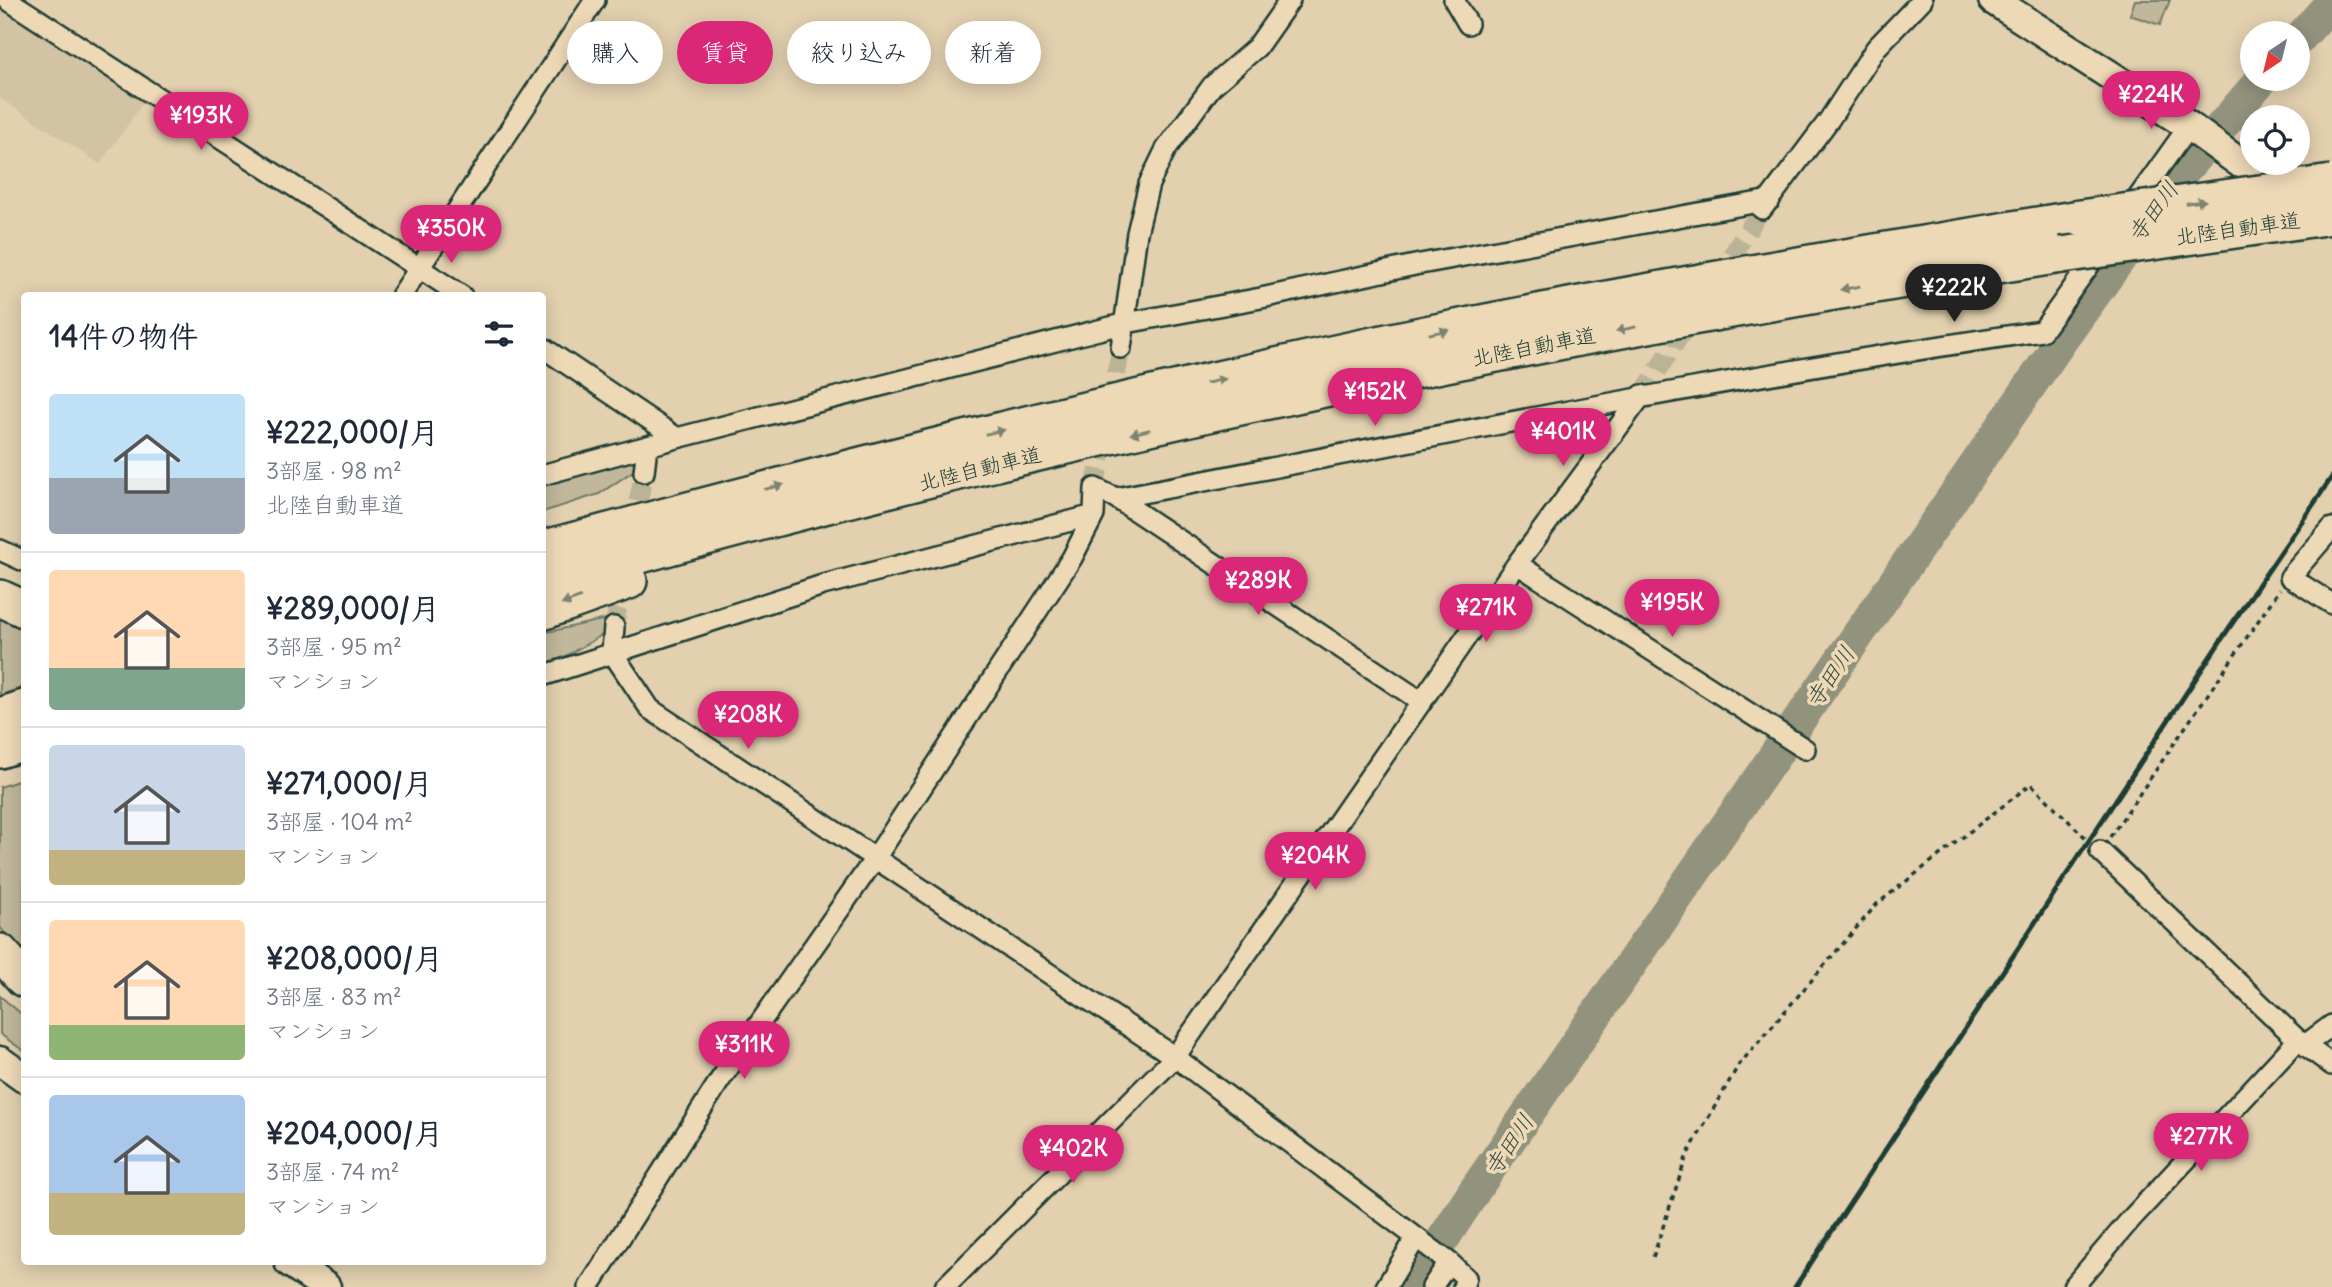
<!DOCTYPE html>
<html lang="ja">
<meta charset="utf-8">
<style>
body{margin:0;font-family:Delius,"Klee One",sans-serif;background:#f6f6f7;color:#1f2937;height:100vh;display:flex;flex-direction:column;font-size:26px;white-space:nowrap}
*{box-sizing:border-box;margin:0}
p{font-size:23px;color:#747a83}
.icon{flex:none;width:38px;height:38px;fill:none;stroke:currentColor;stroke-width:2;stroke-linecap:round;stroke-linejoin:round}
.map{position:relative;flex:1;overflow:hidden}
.panel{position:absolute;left:21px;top:292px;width:525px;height:973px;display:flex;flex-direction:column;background:#fff;border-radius:7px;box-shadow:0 4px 18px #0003}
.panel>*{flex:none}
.hud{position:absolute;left:567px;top:21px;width:665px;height:63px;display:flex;gap:14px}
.needle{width:46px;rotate:215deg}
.fabs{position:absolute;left:2240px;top:21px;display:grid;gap:14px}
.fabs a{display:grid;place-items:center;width:70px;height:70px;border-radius:50%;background:#fff;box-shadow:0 4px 18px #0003;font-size:35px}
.price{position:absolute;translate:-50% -60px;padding:0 16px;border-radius:24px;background:#db2777;color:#fff;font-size:23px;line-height:46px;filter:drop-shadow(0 2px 4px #0008)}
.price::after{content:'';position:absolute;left:50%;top:42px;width:21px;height:16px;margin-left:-10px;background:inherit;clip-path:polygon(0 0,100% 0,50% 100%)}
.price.selected{background:#222;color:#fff}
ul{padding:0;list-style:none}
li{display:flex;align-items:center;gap:21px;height:175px;padding:0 28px}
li+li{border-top:2px solid #e0e1e3}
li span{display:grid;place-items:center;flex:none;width:196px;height:140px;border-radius:7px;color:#555}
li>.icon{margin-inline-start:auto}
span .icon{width:84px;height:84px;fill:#fffc;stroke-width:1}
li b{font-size:30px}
h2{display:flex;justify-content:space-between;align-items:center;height:84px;padding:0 28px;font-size:30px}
.tag{padding:0 24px;border-radius:32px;background:#fff;box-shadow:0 4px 18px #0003;font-size:24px;line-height:63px}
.tag.selected{background:#db2777;color:#fff}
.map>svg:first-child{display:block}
</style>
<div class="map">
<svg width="2332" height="1287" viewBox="0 0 2332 1287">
<rect width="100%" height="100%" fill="#e2d0af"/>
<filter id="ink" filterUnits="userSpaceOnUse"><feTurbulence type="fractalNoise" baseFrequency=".0143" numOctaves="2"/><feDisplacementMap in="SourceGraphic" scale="14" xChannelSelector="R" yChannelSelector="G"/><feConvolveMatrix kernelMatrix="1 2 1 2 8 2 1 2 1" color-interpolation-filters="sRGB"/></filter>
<g filter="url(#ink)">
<path fill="#d1c3a4" d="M0 4 145 100 100 164 0 98Z"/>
<path fill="#c1b79b" stroke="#707a68" stroke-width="2" d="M2135 0H2170L2160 25 2130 15Z
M631 455 636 469 599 494 543 512V480Z
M0 610 24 621V687L0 695Z
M606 619 604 634 543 669V633Z
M24 779V958L0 927V787Z
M0 996 24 1016V1051L0 1034Z"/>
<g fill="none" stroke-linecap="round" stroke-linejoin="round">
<path stroke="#92937d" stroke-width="33" d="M2298 40 2332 2
M1412 1287 1475 1190 2063 338 2179 176 2262 79"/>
<path stroke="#bbb396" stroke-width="19" stroke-dasharray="19 10" stroke-linecap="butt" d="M1716 280 1757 216
M1642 395 1692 317
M1095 488 1121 348
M633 530 644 472
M614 627 623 580"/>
<defs>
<path id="street" d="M8 0 462 296
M1454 0 1468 24
M1762 209 1829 120 1876 48 1922 0
M2127 213 2189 126
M401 296 595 0
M542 347 677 438
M1121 348 1137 233 1149 184 1166 149 1212 86 1257 47 1290 0
M644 472 647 446
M542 475 677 438 1126 323 1261 298 1415 265 1770 200
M1116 498C1424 439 1731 376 2042 331L2101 249
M2332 528 2290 577 2332 604
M0 550 24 561
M1517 564 1805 749
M614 627 612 652 650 709 1175 1057 1449 1262 1466 1278 1463 1287
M542 676 823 585 1094 515
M2100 851 2298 1040
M2305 1045 2332 1025
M589 1287 720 1080 874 860 1072 558 1094 515 1095 488 1116 498 1422 702
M945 1287 1175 1057 1517 564 1642 395
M1386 1287 1416 1238
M1432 1287 1449 1262
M2073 1287 2131 1219 2298 1040 2332 1065"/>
<path id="secondary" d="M1993 0 2189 126 2287 197
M0 1061 24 1078
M289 1262 326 1287"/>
<path id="highway" d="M542 549C835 470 1129 395 1426 334 1643 290 1861 254 2080 218
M542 583C1039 439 1552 334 2062 255
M0 598 24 609
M542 612 629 581
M0 716 24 708
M0 750 24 742
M0 952 24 979"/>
</defs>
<use href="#street" stroke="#1f3d34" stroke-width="24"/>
<use href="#secondary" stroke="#1f3d34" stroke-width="33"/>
<use href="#highway" stroke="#1f3d34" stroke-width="40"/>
<path stroke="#1f3d34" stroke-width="3.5" stroke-dasharray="5 5" stroke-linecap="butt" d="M2110 837 2280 589
M1653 1257 1687 1155 1738 1066 1877 904 2031 784 2087 839"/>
<use href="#street" stroke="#eed9b7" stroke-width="19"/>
<use href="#secondary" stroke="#eed9b7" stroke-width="28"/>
<use href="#highway" stroke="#eed9b7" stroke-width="35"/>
<path stroke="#1f3d34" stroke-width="5" d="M1795 1287 2229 628 2332 477"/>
<defs>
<path id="highway-bridge" d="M2080 218 2332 183
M2062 255 2332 216"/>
</defs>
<use href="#highway-bridge" stroke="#1f3d34" stroke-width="40" stroke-linecap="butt"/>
<use href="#highway-bridge" stroke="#eed9b7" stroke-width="35"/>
</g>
<defs><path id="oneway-solid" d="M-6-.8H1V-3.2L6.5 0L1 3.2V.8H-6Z" transform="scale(1.75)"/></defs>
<g fill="#7c836f">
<use href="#oneway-solid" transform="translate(2196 202) rotate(-8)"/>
<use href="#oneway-solid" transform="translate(1850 288) rotate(170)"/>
<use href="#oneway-solid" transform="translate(1626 329) rotate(169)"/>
<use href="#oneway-solid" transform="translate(1439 332) rotate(-11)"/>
<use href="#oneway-solid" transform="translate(1216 381) rotate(-13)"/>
<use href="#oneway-solid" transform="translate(995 432) rotate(-13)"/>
<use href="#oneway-solid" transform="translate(1140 432) rotate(167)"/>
<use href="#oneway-solid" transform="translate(774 487) rotate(-14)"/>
<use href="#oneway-solid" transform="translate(571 601) rotate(160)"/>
</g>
</g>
<g text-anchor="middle" stroke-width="7" stroke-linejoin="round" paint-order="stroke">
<g font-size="21" fill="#1f3d34" stroke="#eed9b7">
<text transform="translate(2238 229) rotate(-8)" y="7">北陸自動車道</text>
<text transform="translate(1534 347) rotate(-11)" y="7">北陸自動車道</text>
<text transform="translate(980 469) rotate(-14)" y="7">北陸自動車道</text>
</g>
<g font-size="23" font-style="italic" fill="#364e43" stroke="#eed9b7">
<text transform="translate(2153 212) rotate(-54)" y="8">寺田川</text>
<text transform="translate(1830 677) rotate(-56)" y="8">寺田川</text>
<text transform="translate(1509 1145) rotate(-56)" y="8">寺田川</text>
</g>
</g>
</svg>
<div class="fabs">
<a><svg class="needle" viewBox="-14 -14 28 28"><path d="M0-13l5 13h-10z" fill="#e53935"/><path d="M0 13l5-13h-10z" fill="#747a83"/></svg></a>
<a><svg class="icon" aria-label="locate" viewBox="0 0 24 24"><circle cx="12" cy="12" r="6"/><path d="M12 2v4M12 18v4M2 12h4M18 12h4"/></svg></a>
</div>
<b class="price" style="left:2151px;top:131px">¥224K</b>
<b class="price" style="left:201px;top:152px">¥193K</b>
<b class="price" style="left:451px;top:265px">¥350K</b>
<b class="price selected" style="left:1954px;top:324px">¥222K</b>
<b class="price" style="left:1375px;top:428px">¥152K</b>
<b class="price" style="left:1563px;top:468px">¥401K</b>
<b class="price" style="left:1258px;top:617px">¥289K</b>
<b class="price" style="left:1672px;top:639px">¥195K</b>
<b class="price" style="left:1486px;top:644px">¥271K</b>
<b class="price" style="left:748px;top:751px">¥208K</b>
<b class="price" style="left:1315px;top:892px">¥204K</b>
<b class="price" style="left:744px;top:1081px">¥311K</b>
<b class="price" style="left:2201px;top:1173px">¥277K</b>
<b class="price" style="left:1073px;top:1185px">¥402K</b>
<div class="hud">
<a class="tag">購入</a>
<a class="tag selected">賃貸</a>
<a class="tag">絞り込み</a>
<a class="tag">新着</a>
</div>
<section class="panel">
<h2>14件の物件<svg class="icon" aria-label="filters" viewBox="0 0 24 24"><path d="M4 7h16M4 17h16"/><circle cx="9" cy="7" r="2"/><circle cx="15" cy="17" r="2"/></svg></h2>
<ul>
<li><span style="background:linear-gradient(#bfe0f5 60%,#9aa5b1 0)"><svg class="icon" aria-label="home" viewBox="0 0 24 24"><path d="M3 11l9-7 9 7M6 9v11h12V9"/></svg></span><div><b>¥222,000/月</b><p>3部屋 · 98 m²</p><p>北陸自動車道</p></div></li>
<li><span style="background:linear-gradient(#ffd9b3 70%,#7fa58c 0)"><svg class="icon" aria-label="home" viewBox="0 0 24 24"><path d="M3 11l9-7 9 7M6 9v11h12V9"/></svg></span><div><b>¥289,000/月</b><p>3部屋 · 95 m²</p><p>マンション</p></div></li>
<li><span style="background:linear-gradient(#c9d6e8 75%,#c2b280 0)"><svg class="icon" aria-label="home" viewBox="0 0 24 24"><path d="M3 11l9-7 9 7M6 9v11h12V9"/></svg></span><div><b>¥271,000/月</b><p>3部屋 · 104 m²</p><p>マンション</p></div></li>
<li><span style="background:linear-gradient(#ffd9b3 75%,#8fb573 0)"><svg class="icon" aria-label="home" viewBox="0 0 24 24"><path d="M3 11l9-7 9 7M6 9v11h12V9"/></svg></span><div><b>¥208,000/月</b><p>3部屋 · 83 m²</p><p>マンション</p></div></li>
<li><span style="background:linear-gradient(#a9c7e8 70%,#c2b280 0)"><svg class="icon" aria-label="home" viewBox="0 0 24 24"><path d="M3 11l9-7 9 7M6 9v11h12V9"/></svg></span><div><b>¥204,000/月</b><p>3部屋 · 74 m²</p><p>マンション</p></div></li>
</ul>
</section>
</div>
